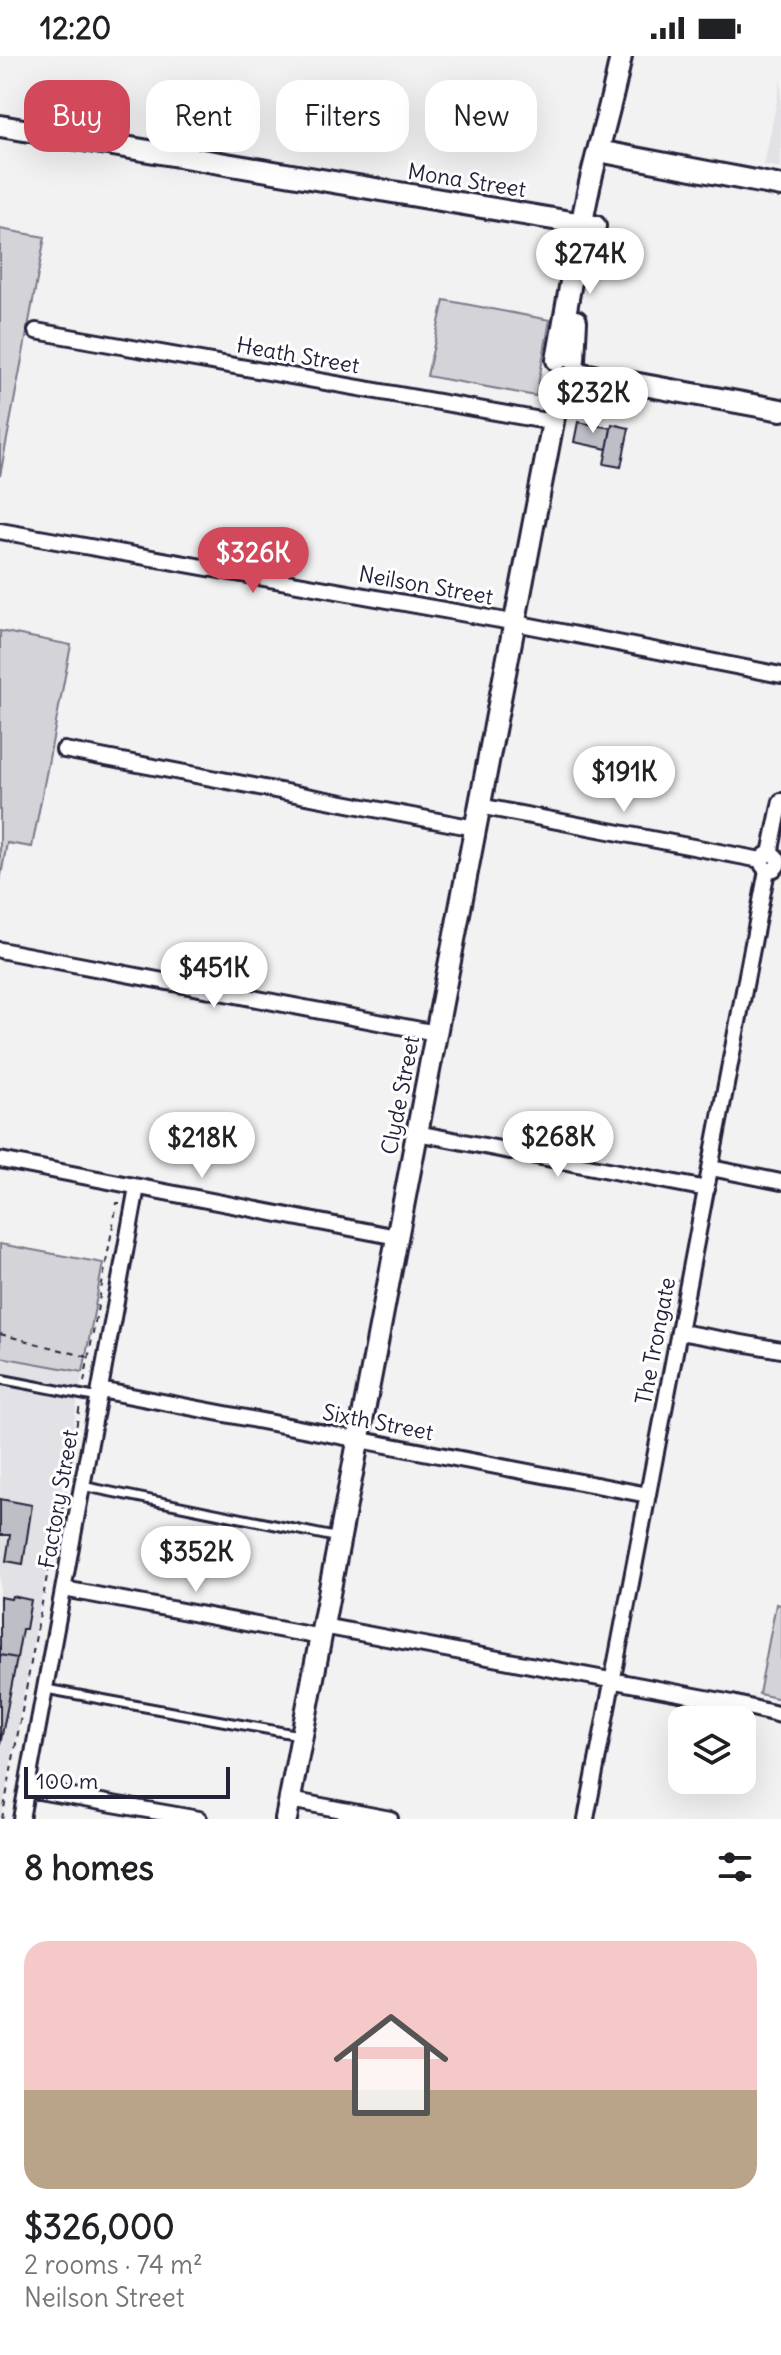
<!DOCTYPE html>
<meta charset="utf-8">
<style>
body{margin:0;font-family:Delius,sans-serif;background:#f2f2f2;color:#202124;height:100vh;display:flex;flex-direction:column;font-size:30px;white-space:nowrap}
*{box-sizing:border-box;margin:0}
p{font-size:26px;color:#757577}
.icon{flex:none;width:44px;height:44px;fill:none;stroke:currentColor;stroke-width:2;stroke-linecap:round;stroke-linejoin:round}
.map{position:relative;height:1763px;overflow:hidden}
.sheet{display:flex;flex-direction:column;background:#fff;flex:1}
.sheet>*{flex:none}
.banner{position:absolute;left:24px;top:24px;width:734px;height:72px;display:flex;gap:16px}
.fabs{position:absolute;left:668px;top:1650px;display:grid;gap:16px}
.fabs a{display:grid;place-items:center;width:88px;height:88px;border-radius:16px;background:#fff;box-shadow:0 8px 32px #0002;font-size:40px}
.scale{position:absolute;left:24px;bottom:20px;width:206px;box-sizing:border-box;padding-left:8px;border:4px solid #22223b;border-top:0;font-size:22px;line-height:28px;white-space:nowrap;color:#22223b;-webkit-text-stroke:6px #fff;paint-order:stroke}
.price{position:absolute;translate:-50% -68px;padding:0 18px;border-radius:28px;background:#fff;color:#222;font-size:26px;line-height:52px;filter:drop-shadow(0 2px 4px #0008)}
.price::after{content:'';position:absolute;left:50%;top:48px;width:24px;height:18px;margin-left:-12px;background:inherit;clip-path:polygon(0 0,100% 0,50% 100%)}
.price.current{background:#d1495b;color:#fff}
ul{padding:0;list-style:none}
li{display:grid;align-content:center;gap:16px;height:424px;padding:0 24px}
li span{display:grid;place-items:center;height:248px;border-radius:24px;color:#555}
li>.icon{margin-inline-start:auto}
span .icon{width:144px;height:144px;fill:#fffc;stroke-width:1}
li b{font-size:34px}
h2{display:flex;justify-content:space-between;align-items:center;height:96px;padding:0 24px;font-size:34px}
.chip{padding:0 28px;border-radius:24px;background:#fff;box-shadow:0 8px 32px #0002;font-size:28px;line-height:72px}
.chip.current{background:#d1495b;color:#fff}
.status{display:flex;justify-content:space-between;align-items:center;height:56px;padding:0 40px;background:#fff;direction:ltr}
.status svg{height:22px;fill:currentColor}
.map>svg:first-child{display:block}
</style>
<div class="status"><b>12:20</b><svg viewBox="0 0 49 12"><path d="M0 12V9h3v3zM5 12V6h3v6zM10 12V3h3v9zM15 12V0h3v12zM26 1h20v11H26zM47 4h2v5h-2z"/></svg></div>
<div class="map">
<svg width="781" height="1763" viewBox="0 0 781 1763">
<rect width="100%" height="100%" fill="#f2f2f3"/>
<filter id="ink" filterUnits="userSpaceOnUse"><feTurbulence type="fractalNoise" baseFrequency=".0125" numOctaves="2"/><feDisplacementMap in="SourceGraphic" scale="16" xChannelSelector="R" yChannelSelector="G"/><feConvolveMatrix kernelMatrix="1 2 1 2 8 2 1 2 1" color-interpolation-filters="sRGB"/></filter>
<g filter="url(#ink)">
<path fill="#e2e2e6" d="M781 23V112L764 109Z
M0 1301 83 1316 1 1763H0Z"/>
<path fill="#d3d3d8" stroke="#7a7a8a" stroke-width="2" d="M0 173 45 181 0 420Z
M444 244 550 264 536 340 427 320Z
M0 575 71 589 32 791 7 787 0 825Z
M0 1188 103 1207 83 1316 0 1301Z
M776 1548 781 1549V1643L759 1638Z"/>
<path fill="#bebec6" stroke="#22223b" stroke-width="2" d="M578 366 611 372 607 393 574 386Z
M612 368 629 372 621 411 604 408Z
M0 1443 32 1449 23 1508 6 1505 10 1479H0Z
M12 1540 31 1544 26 1573H22L17 1602 0 1599V1541L11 1543Z
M0 1599 17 1602 0 1689Z"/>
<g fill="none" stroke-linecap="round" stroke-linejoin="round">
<defs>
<path id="lane" d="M0 1323 99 1342
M82 1430 339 1482
M46 1633 299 1679"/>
<path id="street" d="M36 275 552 366
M0 475 500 564 781 619
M64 694 475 772
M479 750 761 804
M762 806a8 8 0 1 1 16 0a8 8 0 1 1-16 0Z
M770 798 781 745
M0 894 436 977
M417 1077 707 1133
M0 1104 397 1181
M711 1112 781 1126
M680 1276 781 1294
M100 1334 648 1439
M64 1533 321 1581
M323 1570 732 1647 781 1659
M27 1733 199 1763
M290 1744 390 1763
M21 1763 137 1131
M586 1763 767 814"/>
<path id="secondary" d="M0 70 595 170
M609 97 781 130
M557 304C568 245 577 186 590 127 600 84 613 43 621 0
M574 304 576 265
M578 317 781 354
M286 1763 561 324"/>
</defs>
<use href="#lane" stroke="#22223b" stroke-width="13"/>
<use href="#street" stroke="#22223b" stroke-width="20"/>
<use href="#secondary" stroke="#22223b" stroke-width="26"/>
<path stroke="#22223b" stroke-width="2" stroke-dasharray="6 6" stroke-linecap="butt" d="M0 1278 88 1301
M84 1326 117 1147H120
M65 1441 80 1348
M2 1763 57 1466 63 1451"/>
<use href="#lane" stroke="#fff" stroke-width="7"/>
<use href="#street" stroke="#fff" stroke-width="14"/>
<use href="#secondary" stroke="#fff" stroke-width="20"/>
</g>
</g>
<g text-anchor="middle" stroke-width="6" stroke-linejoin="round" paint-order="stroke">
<g font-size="22" fill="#22223b" stroke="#fff">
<text transform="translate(467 124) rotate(9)" y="8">Mona Street</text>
<text transform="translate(298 299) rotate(10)" y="8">Heath Street</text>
<text transform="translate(426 529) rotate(10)" y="8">Neilson Street</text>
<text transform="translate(400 1039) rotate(-79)" y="8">Clyde Street</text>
<text transform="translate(655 1285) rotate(-79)" y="8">The Trongate</text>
<text transform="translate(378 1366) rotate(11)" y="8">Sixth Street</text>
<text transform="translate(58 1443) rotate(-80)" y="8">Factory Street</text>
</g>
</g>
</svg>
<div class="fabs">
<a><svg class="icon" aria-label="layers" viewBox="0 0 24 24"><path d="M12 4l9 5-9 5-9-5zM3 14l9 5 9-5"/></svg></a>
</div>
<div class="scale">100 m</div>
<b class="price" style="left:590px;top:240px">$274K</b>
<b class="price" style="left:593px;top:379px">$232K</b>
<b class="price current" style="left:253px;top:539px">$326K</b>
<b class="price" style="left:624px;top:758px">$191K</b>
<b class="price" style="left:214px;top:954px">$451K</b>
<b class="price" style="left:558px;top:1123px">$268K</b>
<b class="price" style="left:202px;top:1124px">$218K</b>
<b class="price" style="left:196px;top:1538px">$352K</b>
<div class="banner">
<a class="chip current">Buy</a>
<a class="chip">Rent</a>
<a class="chip">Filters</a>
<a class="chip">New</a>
</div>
</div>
<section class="sheet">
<h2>8 homes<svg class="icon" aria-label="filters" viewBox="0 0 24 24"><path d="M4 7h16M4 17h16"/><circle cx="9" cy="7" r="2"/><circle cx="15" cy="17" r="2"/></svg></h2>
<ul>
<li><span style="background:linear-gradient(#f6c9c9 60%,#b9a48a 0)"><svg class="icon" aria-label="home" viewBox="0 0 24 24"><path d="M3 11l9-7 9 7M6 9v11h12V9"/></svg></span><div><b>$326,000</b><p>2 rooms · 74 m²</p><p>Neilson Street</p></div></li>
</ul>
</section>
